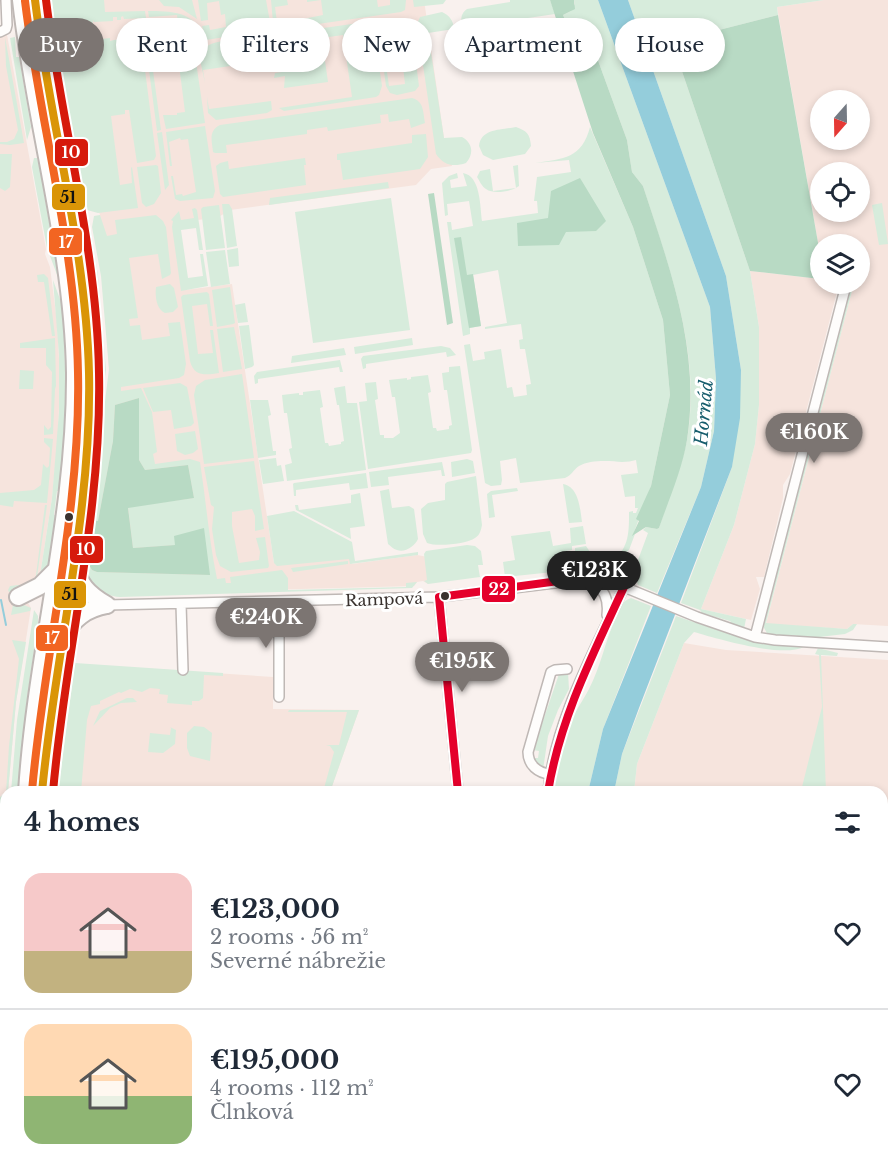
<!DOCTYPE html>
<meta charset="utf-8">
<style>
body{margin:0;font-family:"Libre Baskerville",serif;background:#f6f6f7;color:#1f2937;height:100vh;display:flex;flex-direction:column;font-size:22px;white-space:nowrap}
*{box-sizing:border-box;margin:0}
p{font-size:20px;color:#747a83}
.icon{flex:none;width:33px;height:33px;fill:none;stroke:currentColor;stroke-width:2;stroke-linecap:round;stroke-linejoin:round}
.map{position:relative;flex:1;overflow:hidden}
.drawer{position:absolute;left:0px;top:786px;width:888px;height:386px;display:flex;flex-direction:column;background:#fff;border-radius:18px 18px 0 0;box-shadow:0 3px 9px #0003}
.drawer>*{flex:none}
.banner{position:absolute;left:18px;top:18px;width:852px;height:54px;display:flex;gap:12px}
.needle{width:39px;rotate:200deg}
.fabs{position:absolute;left:810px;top:90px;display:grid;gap:12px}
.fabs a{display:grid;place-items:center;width:60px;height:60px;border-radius:50%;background:#fff;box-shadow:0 3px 9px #0003;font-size:30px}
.price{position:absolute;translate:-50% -51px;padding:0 14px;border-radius:21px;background:#7c7572;color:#fff;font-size:20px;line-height:39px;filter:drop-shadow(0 2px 3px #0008)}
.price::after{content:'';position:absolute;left:50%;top:36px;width:18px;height:14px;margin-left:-9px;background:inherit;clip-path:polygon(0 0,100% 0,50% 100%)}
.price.on{background:#222;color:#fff}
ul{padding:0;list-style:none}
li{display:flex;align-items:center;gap:18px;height:150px;padding:0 24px}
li+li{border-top:2px solid #e0e1e3}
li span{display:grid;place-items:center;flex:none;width:168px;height:120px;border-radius:18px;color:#555}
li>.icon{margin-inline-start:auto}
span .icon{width:72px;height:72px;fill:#fffc;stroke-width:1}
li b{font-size:26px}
h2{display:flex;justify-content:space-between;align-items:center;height:72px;padding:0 24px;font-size:26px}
.pill{padding:0 21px;border-radius:27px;background:#fff;box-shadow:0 3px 9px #0003;font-size:21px;line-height:54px}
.pill.on{background:#7c7572;color:#fff}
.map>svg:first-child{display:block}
</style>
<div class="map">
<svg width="888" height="1171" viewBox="0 0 888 1171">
<rect width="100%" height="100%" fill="#f9f1ee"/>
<path fill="#f6e4dd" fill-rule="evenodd" d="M62 0H424L444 138 449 146 452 166 431 169 416 185 230 210 217 218 176 222 185 290 232 284 274 563 351 555 352 564 417 555 428 557V584L423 581 417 582 414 586 106 594 85 571 91 520 113 441 100 215 60 91 48 6Z
M824 0H888V626L853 624 847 629 766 624 853 287 841 284H860V244H820V254L777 7ZM820 100H860V140H820ZM820 172H860V212H820Z
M6 29 46 249 45 254 50 267 57 322 60 377 58 437 52 498 39 582 27 601 31 608 16 702 8 792 2 794 1 796 5 869 0 915V32Z
M750 271 820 279V284H839L790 474 783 485V498L764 577H756L760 589 751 620 701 609 734 525 755 444 759 405V327Z
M684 643 726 650 888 660V1143L882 1141V792H634L637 764Z
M80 664 273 677V709L359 710 330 792H68Z
M107 1166H469L477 1171H108Z"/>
<path fill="#d7ecdc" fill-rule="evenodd" d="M47 0H104L105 12 145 11 146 18 124 19 123 16 121 17V20H117V17H113V21L94 22 93 20 92 29 90 30 92 31 91 35H93L94 40 110 38V41L114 40 144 37 145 70 156 156 154 160 137 163 129 110H125V114L111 116 120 185 132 183 131 168 132 167 138 208 98 213 87 210 81 202 61 107Z
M159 0H192L197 19 179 7 164 6Z
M198 0H266L270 22 269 30 206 40 202 26 209 25 210 30 226 27 225 14 221 15 219 1 207 3 208 20 201 21Z
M271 0H287L288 5 275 7 277 22 298 20 299 27C270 31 274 28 271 0Z
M307 0H377L378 7 390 5V0H406L405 10 401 12 304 26 303 19 323 15 321 0 307 2Z
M413 0H446L443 4 414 7Z
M510 0H550L555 14 462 28C461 20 460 14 467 9L510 2Z
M574 0H598L710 307 716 379 714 431 701 487 657 593 638 585 635 576 639 561 638 560 648 533 643 530 646 527 657 529 659 528C667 501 682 467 687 440 702 352 669 268 643 186L632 172 627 140 588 33 570 31 563 15 571 11 575 4Z
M628 0H824L777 7 778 15 672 42 750 271 759 327V405L755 444 734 525 701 609 746 619 744 629 733 625 730 621 702 613 700 610 681 603 732 467 741 370 726 276Z
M148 11C169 11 202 11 199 41L157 48 146 54 145 37 179 33 177 15 149 17Z
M442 12C450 16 453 20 454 29L428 33 444 138 462 137C473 143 474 154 466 163 454 167 444 166 436 154L417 24 420 17Z
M396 18C407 20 410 29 412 39L395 41 394 37 399 36 397 20 380 22 389 86 405 84 403 67 398 68V66L416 63 419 86 415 91 397 95 390 93 386 86 377 20Z
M366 22 374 30 382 86 379 95 376 97 284 111 279 108 352 97 343 35 271 45 272 60 203 70 205 83 199 55C205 40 231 40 246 39L252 48 254 60 271 57 269 41 274 35Z
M5 37 24 143 10 145 0 144V142H7L14 139 18 130 6 66Z
M15 37 16 57H19L31 127 27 140 10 38Z
M413 42 415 57 405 59 403 48H396L395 45Z
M189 47 194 51 195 55 205 123 166 129 163 115H177V113L185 112 177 49Z
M325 61 328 82 284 88 285 76 274 78 275 73 282 72 281 67Z
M152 63 161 130 157 131 149 70V64Z
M207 97 209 109 271 101 272 110 267 113 216 120 208 113Z
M412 98C424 101 423 112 425 123L411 128 409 119 389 122 388 114 380 115 381 123 328 131 327 127 307 130V134L226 145 227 153H215L213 152C212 141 208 131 220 125Z
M205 126 215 191 213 198 180 201 175 199 171 176H173L176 195 182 194 183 196 196 192 188 139 181 140 180 138 169 142 172 166H170L166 132Z
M516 127C527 131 530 134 531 146L525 154 493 160 483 155 479 146C481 128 502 130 516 127Z
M590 127 633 227 663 320 670 395 651 486 633 535 635 534 629 550 610 566 505 577 503 562 515 560 511 536 550 531 553 546 571 543 570 528 583 526 586 544 572 546V550L565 551 566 559 575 556V548L586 546 590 552 591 558C597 558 605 560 611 558 630 553 629 527 629 512L633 511V513H636L638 508H635V496L625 497 621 475 638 473 636 460C632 461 627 462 622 462 611 461 591 459 579 466 573 470 572 475 565 478L520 483 516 458 500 461 502 480 501 485 491 486 485 483 464 345 470 344 473 361 485 359 484 352 501 349 507 388 512 387 514 397 527 395 526 385 531 384 525 349H520L519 340 523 339 521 324 485 329V327L507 323 498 270 473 275 481 326 470 328V334L463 336 447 222H451L452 230 473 226 469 201 447 204 448 215 445 216 442 183 449 176 457 173 458 178 450 180 451 188 467 186 463 173C481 176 480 207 482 221L538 213 537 201H534L537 177 571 172 569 160 535 163C564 159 582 158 590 127Z
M162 132 169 185 165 190 157 133Z
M426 134 428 157 420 169 343 180 340 160H337V154L412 143V135Z
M0 154H12L10 187 5 191 0 188Z
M34 158H37L40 170 59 280 47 248 32 167Z
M305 158 306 165H304L306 185 223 197 220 194 216 166 220 163 228 161 229 169Z
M156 165 158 166 161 193 154 204 146 207 142 203 137 167Z
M518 165 519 186C513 191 494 195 486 189 482 187 479 180 477 177L480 171 490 169 493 191 516 188 513 166Z
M388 182 389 188 269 205 270 198Z
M391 198 410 330 313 343 295 212Z
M882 203 888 244 879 245 872 205Z
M222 204H229L232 209 237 246 227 248Z
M219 205 225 248 206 250 201 209 203 207Z
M79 206 91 231 98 276 106 370 97 431 98 369 95 314Z
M195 208 197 210 203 250H199L196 228 181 230 188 278 203 276 200 254H203L208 286 181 291 172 227 173 221 171 220 179 211 181 220 194 218 192 209Z
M100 215 107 236 117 234 115 220 156 215 163 221 166 227 171 273 170 275 162 279 158 254 129 258 138 318 129 319 130 326 140 325 142 340 170 336 168 323 180 322 186 364 184 375 179 378 121 387V391L141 388 152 412 157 452 153 454 155 464 190 459 200 462C206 501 209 540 217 579L225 578 226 583H231L230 577 282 570 288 578V590L406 587V583L417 582 412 588 120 597C101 596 86 584 85 564L109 369 101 276 92 227 94 216ZM139 398V460L145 470 188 465 194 498 128 507 133 548 176 545 210 575 97 572 92 570 89 565 92 520 98 521 113 441 115 405Z
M238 248 239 266 229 267 227 250Z
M225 250 230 284 211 287 206 252Z
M44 274 48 278 54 328 55 336H52L44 282H38L37 275Z
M53 280 61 302 64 334 66 401 65 440 60 491H57L54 515H55L54 526 47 572 39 582 52 498 59 412V355Z
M170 284 174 288 178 307 173 312 165 313C156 309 155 296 156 287Z
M851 286 853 287 766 623 847 629 853 624H857L853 630 845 634 811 638 791 635H768L763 626 773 579Z
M230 287 235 323 233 324 217 327 212 290Z
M207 292 209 294 213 326H210L207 304 192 306 198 354 213 353 210 330H213L219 373C206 375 194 377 190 361L181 297 183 295Z
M245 303 248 322 238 323 235 305Z
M249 325 254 365 252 367 245 369 239 326Z
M234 327 242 369 223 372 217 329Z
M55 338 56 386 55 389 53 434 44 435V425L48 430 51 427 52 372 46 365V348H20V343Z
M412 338 413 345 355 354 354 347Z
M441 346 450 348 456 355 447 357 446 352 366 364V368L363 369 361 359 363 356Z
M344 348 346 355 291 363 292 356Z
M340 360 343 372H340L339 367 258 379V383L255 384 254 376 257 372Z
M460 366 472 450 471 453 368 469 359 402 367 401 365 383 376 382 378 399 375 400 380 435H384V438H393L400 433 395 397H392L389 380 407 378V380L411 379V377L428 375 431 392 428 393 433 428H436L437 431 449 429V426L452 425 447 390H444L442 373 449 372V367Z
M20 370 34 371 33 389H19Z
M242 374 254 458 204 464 194 395 196 386 205 380Z
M180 383 187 387 194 423 191 426 174 429 171 410 153 412 143 388Z
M345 386 347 403H357L366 470 287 481 285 465 292 463 289 449 292 448 287 413H284L282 395 299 393V395H303V392L320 390 323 407 320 408 325 443H328L329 446 341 444V442L344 441 339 405H337L334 388Z
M268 400 271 415 268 416 273 451H276V455L258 458 250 400Z
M195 431 198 449 193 453 185 455 177 451 175 434Z
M44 438 53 439 47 503 14 501 13 507 0 505V493L34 490 41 485 43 464 47 468 49 466 50 448 44 442Z
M276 458 277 466 281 465 284 481 263 484 259 460Z
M467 459 473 461 475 473 452 477 451 462Z
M254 461 264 529 255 531V516L252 509 232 512V526L239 563 259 560 260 552 256 538 265 537 269 566 268 568 231 572 220 566 216 555 212 529 214 507 211 505 204 467Z
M442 462 445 476H442L441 470 388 477 389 485 371 487 369 472Z
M366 473 368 488 350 490 349 483 296 490V496H294L293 484 294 483Z
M476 476 482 525C481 530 480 535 475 538 467 544 437 547 427 543L423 534 421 509 428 503 445 500V484L447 482Z
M563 484C579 487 580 508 582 522L569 523Z
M517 488 518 491 492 495 495 517 489 518 487 494 491 491Z
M389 489 392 508 409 506 414 509 418 539C415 546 405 553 397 550 393 549 391 546 388 544L380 491Z
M360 493 365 526 350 528 351 539 296 510 295 505H298L299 510 351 503V495Z
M45 505H47L36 584 9 592 8 590 10 586 35 583Z
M294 511 352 542 355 561 418 552V555L350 564 349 559 277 566 274 563 267 516Z
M467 545 475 546 481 551 483 565H478L480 577 428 584 424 581 427 580 424 554 426 551Z
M348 561V564L293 572 291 568Z
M631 598 651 606 603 729 588 792H552C555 772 558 752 565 733 572 716 581 704 589 689 601 666 605 642 615 619 619 610 621 601 631 598Z
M19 603 31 608 30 611 11 615 13 605Z
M34 610 38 616V622L27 698 18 792H11L17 720Z
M676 616 750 641 804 647C782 658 718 639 694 632L684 643 637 764 634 792H614L622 754Z
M78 622 55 792H50L56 727 68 643Z
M12 640 26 642 16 702 8 792H6V875L4 877 0 872V862H4V823H0V797L6 793 9 746 19 659Z
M818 648 838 653 837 656 821 655 826 792 801 791 822 707 819 655 815 654Z
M75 663 223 673V676L204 675 203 698 199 701H192V705L167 703 168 695 159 694 160 689 150 688 142 692 130 689 121 693 119 692 100 701V704L91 706 87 720 81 792H58Z
M568 672 569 689 558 710 548 736 543 770 532 758H538L539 751 533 750 559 674Z
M127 698H133L137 702 121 703 110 708 93 726 100 711Z
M289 710H359L330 792H323L334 752 330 746 326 745H339L347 712H288Z
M194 726 204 727 212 733 210 761 190 756 187 748V733Z
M170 727 176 730 175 744 163 753 148 752 150 733 170 735 171 728Z
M6 1008V1166H28V1171H0L2 1050Z
M882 1163 888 1166V1171H850L841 1166H882Z
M75 1166H106V1171H77Z
M107 1166H134L135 1170 108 1171Z
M393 1166H418L417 1171H392Z
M732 1166H787L795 1171H741Z"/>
<path fill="#b8dac4" d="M550 0H574L575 9 563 15 570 31 580 30 588 33 627 140 632 172 643 186C670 269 701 351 687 440 682 470 669 499 659 528L657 529 646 527 632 536 639 521 636 519 651 486 670 395 663 320 633 227 593 133Z
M778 15 820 254V279L750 271 672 42Z
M580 178 606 221 596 231 566 232 559 245 518 246 517 223 548 218 551 191Z
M434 193 453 323 447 325 428 194Z
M461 237 467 275 473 274 481 326 469 328 454 238Z
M139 398V460L145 470 188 465 194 498 128 508 133 548 175 545 174 536 204 528 210 575 97 572 92 570 89 565 91 520 98 521 113 441 115 405Z"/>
<path fill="#94cddb" d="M598 0H628L726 276 741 370 740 418 732 467 639 708 622 754 614 792H588L603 729 701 487 714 431 716 379 710 307Z
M787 1166H841L850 1171H795Z"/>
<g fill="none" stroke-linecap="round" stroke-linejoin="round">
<path stroke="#94cddb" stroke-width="2" d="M1 600 6 625
M11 1166 12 1171"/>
<defs>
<path id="street" d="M0 32 6 29 7 25 6 0
M590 580C604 589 609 598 607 615
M439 597 458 792
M279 602V697
M181 604 183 670
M107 605 439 597 587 579H598L624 587 697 617 755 637 775 640 888 647
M755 637 846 285
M550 774C538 773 528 765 528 752L551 672 555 670 567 669
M548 792C556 718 594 653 624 587
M382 1166 384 1171
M558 1166 566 1171
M723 1166 732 1171"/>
<path id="highway" d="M21 0C35 124 73 248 75 373 76 514 36 651 27 792
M35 0C47 125 87 246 89 373 92 514 51 652 42 792
M72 563C81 585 86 593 107 605
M18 597 40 586 56 570
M62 637C74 619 85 609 107 605
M0 1013 6 972
M35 1166 36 1171
M50 1166V1171
M66 1166 68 1171"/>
</defs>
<use href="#street" stroke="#bfb8b5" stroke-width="12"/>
<use href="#highway" stroke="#bfb8b5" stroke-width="20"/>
<use href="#street" stroke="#fefdfc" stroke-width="9"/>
<use href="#highway" stroke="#fefdfc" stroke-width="16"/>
<defs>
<path id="bus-1" d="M35 0C50 124 86 247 89 373 92 513 55 653 42 792"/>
<path id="bus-2" d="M25 1C40 125 76 248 78 373 81 511 44 653 32 791"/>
<path id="bus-3" d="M46 0C61 124 97 247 99 373 102 514 65 652 53 792"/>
<path id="bus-4" d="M458 792 439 597 566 580H594L624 587C593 654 560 718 548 792"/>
</defs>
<use href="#bus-1" stroke="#fff" stroke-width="12"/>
<use href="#bus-2" stroke="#fff" stroke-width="12"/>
<use href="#bus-3" stroke="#fff" stroke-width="12"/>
<use href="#bus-4" stroke="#fff" stroke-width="12"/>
<use href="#bus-1" stroke="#da9507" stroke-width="8"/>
<use href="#bus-2" stroke="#f26522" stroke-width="8"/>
<use href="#bus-3" stroke="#d61a0c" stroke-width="8"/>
<use href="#bus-4" stroke="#e4002b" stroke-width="8"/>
</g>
<g fill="#39322f" stroke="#fff" stroke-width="2">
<circle cx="69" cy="517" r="5"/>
<circle cx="445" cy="596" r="5"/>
</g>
<g text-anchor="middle" stroke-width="6" stroke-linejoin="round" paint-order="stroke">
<g font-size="16" fill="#39322f" stroke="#fff">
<text transform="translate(384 599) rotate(-2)" y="6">Rampová</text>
</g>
<g font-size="18" font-style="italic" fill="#175d6d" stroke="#fff">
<text transform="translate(704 413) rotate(-85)" y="6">Hornád</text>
</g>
</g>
<g stroke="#fff" stroke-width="2">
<rect x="54" y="138" width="35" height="29" rx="6" fill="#d61a0c"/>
<rect x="51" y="183" width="35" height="28" rx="6" fill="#da9507"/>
<rect x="48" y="227" width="35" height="29" rx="6" fill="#f26522"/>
<rect x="69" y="535" width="35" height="29" rx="6" fill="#d61a0c"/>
<rect x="481" y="575" width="35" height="28" rx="6" fill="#e4002b"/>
<rect x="53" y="580" width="34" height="29" rx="6" fill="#da9507"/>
<rect x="35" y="624" width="34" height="28" rx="6" fill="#f26522"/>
</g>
<g font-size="16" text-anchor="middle" font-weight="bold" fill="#fff">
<text x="71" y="158">10</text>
<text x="66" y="248">17</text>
<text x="86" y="555">10</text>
<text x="499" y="595">22</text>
<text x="52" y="644">17</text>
</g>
<g font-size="16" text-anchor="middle" font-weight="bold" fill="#111">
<text x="68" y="203">51</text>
<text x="70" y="600">51</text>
</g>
</svg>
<div class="fabs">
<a><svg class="needle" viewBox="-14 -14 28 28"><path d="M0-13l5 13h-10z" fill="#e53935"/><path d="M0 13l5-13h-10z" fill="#747a83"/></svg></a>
<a><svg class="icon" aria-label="locate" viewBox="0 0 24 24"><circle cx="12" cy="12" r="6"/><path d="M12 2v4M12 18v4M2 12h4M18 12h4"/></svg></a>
<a><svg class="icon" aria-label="layers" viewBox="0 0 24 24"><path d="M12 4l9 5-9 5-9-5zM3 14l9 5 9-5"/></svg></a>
</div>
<b class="price" style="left:814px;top:464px">€160K</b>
<b class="price on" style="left:594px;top:602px">€123K</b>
<b class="price" style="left:266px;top:649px">€240K</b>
<b class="price" style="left:462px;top:693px">€195K</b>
<div class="banner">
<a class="pill on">Buy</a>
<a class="pill">Rent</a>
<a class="pill">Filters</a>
<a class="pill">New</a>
<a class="pill">Apartment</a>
<a class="pill">House</a>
</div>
<section class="drawer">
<h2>4 homes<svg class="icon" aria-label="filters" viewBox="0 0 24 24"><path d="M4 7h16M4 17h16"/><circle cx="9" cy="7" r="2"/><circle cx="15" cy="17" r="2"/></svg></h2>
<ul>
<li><span style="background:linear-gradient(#f6c9c9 65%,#c2b280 0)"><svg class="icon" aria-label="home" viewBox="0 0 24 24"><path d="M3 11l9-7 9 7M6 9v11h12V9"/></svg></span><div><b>€123,000</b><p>2 rooms · 56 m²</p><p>Severné nábrežie</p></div><svg class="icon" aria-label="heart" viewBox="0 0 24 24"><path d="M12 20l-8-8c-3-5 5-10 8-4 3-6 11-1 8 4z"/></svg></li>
<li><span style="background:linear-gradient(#ffd9b3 60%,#8fb573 0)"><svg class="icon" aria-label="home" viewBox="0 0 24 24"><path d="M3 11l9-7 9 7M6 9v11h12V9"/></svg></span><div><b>€195,000</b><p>4 rooms · 112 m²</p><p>Člnková</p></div><svg class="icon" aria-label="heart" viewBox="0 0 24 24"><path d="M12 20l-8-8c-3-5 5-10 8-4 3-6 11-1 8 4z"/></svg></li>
</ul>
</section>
</div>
